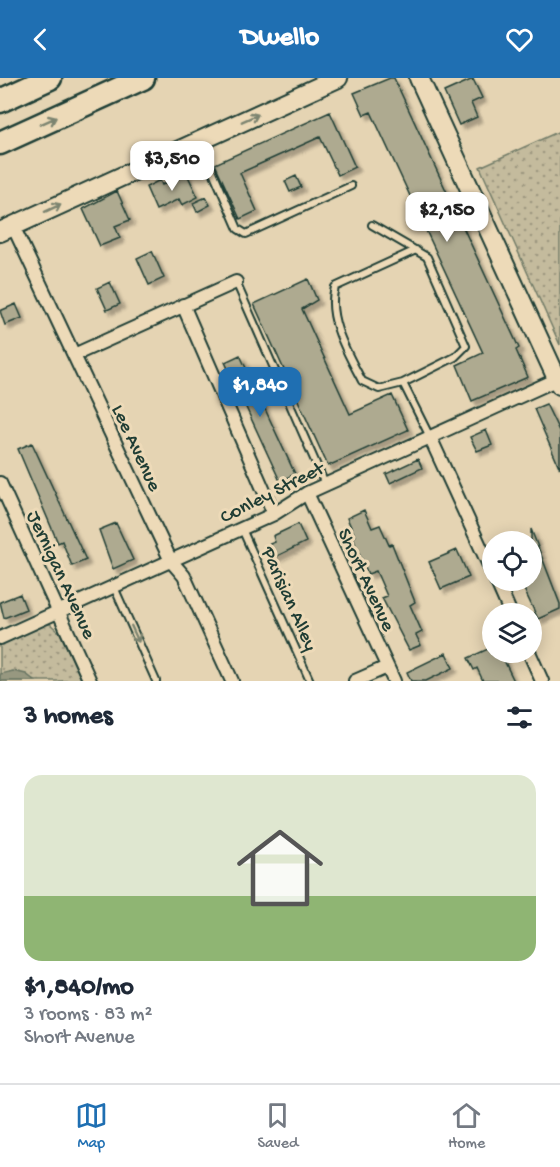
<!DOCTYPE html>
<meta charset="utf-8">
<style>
body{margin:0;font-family:"Gochi Hand",sans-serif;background:#f6f6f7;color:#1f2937;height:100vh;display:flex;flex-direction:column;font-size:22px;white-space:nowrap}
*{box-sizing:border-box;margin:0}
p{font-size:20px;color:#747a83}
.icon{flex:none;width:33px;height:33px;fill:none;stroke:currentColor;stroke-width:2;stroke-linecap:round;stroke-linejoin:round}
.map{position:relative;height:603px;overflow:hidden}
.drawer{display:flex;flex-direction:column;background:#fff;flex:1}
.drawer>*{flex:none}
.buttons{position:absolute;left:482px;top:453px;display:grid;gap:12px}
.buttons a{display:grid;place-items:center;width:60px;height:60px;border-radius:50%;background:#fff;box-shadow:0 3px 15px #0003;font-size:30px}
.price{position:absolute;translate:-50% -51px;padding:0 14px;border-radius:12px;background:#fff;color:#222;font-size:20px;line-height:39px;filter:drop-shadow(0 2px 3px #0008)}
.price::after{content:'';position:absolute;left:50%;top:36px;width:18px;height:14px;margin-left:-9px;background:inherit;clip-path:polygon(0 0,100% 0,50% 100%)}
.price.selected{background:#1f6fb2;color:#fff}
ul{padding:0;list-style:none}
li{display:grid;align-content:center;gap:12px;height:318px;padding:0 24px}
li span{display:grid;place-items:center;height:186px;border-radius:18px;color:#555}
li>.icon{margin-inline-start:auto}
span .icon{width:108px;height:108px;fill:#fffc;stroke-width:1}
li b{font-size:26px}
h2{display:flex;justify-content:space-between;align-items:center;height:72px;padding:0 24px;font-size:26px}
header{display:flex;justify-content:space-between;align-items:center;height:78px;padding:0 24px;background:#1f6fb2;color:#fff;font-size:27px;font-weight:700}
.tab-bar{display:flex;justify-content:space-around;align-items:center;height:84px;border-top:2px solid #e0e1e3;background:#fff;font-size:16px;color:#747a83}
.tab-bar a{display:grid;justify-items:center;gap:3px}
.tab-bar .selected{color:#1f6fb2}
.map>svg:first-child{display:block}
</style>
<header><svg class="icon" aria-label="back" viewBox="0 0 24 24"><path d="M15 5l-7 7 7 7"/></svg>Dwello<svg class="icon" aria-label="heart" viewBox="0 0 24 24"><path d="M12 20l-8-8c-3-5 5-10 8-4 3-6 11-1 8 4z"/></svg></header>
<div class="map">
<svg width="560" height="603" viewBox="0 0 560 603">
<defs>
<pattern id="park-dots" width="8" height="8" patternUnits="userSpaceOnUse" patternTransform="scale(1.5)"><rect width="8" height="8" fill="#c4bb9d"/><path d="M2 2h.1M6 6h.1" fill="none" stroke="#9f9981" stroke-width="1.8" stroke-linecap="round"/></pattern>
<filter id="shadow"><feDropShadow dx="4.5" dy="4.5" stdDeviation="1.5" flood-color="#0004"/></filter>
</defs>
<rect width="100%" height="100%" fill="#e5d4b3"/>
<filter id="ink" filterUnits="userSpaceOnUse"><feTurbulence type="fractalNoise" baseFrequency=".0167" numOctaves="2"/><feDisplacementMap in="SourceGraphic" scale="12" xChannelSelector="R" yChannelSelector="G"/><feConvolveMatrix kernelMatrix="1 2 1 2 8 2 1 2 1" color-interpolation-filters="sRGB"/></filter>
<g filter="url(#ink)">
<path fill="url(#park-dots)" stroke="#727c68" stroke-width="1.5" d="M560 53V267L480 89Z
M44 546H50L60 555 82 603H0V566Z"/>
<path fill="#979880" stroke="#677462" stroke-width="1.5" d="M13 593 26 596 35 603H0V596Z"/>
<path fill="#aeaa90" stroke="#1f3d34" stroke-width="1.5" filter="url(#shadow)" d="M390 0H394L519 270 516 272 528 299 472 323 457 287 483 275 371 34 364 37 354 15Z
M473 1 482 20 471 25 477 39 459 47 444 14Z
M330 34 355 89 338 97 320 59 240 95 257 133 240 141 215 86Z
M187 96 198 119 182 127 179 121 156 132 146 109 160 102 162 107Z
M296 98 301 109 290 114 285 103Z
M117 113 130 142 115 148 120 160 100 168 83 131Z
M206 119 210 127 197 134 193 125Z
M152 173 164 200 149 207 137 180Z
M308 201 317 222 302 231 350 336 392 317 408 352 328 388 254 226Z
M110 204 120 226 107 232 97 210Z
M16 226 22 240 5 247 0 233Z
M240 277 295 396 280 403 225 284Z
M546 326 560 355V391L534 331Z
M486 352 492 367 477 373 470 359Z
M32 365 86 482 72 488 62 463 58 465 18 371Z
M418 381 422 390 390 405 386 396Z
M364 432 372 450 380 447 389 467 392 466 415 524 410 527 422 554 416 557 421 567 409 572 382 520 387 518 376 493 368 496 356 468 353 459 355 458 347 440Z
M116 445 133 482 113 491 99 452Z
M298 446 306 464 271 481 265 468 275 464 273 458Z
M531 451 560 526V531L538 541 522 507 531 502Z
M457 472 469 499 441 511 429 484Z
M20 516 26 531 4 540 0 524Z
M490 570 491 574H500L514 603H483L477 590 474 592 468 580Z
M446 575 453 590 426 603H411L407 594Z"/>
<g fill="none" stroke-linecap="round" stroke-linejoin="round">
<defs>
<path id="lane" d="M201 66 238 151 246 156 351 108
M372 147 427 179 466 268 455 279 403 305 430 359
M236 204 325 406
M403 305 379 311 362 303C348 276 326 240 335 209L416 172
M242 451 310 603
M114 509 156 603"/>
<path id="street" d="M13 148 171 483 184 498 232 603
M183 227 274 436
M74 277 236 204
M430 359 492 494
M0 405 90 603
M307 415 394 603
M496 502 511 536
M0 560 274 436 307 415 560 300
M529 574 542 603
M355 603 387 589"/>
<path id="secondary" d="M419 0 560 307
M0 154 338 0"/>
<path id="highway" d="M0 23 50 0
M0 65 143 0"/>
</defs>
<use href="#lane" stroke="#1f3d34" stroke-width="10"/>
<use href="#street" stroke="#1f3d34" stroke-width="16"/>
<use href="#secondary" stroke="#1f3d34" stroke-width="22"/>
<use href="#highway" stroke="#1f3d34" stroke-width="27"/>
<use href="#lane" stroke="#eddab8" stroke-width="6"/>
<use href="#street" stroke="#eddab8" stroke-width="12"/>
<use href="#secondary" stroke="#eddab8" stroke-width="18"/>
<use href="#highway" stroke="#eddab8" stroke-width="22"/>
</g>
<defs><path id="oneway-shaft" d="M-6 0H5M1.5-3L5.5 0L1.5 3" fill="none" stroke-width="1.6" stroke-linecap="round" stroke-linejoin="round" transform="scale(1.5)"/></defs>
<g stroke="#7c846f">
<use href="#oneway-shaft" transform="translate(250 40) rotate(-24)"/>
<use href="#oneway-shaft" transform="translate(48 43) rotate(-24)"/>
<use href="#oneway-shaft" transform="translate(53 130) rotate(-25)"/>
<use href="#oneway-shaft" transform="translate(135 556) rotate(65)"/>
</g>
</g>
<g text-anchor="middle" stroke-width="6" stroke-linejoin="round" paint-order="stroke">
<g font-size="20" fill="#1f3d34" stroke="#eddab8">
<text transform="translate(138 369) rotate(65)" y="7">Lee Avenue</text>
<text transform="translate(271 413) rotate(-27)" y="7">Conley Street</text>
<text transform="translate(63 496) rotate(65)" y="7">Jernigan Avenue</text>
<text transform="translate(368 501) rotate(65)" y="7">Short Avenue</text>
<text transform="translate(291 520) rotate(66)" y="7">Parisian Alley</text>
</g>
</g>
</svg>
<div class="buttons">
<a><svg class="icon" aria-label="locate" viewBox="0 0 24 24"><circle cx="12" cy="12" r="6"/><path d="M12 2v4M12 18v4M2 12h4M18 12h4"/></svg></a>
<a><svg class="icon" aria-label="layers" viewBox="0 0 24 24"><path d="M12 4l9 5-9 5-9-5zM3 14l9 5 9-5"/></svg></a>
</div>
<b class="price" style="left:172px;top:114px">$3,510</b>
<b class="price" style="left:447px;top:165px">$2,150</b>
<b class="price selected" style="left:260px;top:340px">$1,840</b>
</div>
<section class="drawer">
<h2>3 homes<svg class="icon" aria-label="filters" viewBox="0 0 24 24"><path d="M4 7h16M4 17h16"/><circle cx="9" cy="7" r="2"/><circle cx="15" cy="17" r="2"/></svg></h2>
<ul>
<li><span style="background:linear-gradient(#dfe7d0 65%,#8fb573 0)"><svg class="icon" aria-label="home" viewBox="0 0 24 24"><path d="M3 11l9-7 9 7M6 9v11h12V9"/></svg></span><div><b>$1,840/mo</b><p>3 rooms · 83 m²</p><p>Short Avenue</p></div></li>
</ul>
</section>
<nav class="tab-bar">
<a class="selected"><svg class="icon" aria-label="map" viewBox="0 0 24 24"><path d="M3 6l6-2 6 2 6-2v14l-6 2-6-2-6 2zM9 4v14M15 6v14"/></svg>Map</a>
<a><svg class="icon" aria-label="saved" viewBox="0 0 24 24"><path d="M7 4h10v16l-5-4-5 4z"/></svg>Saved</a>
<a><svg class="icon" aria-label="home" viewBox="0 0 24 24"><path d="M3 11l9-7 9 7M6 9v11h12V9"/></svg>Home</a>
</nav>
